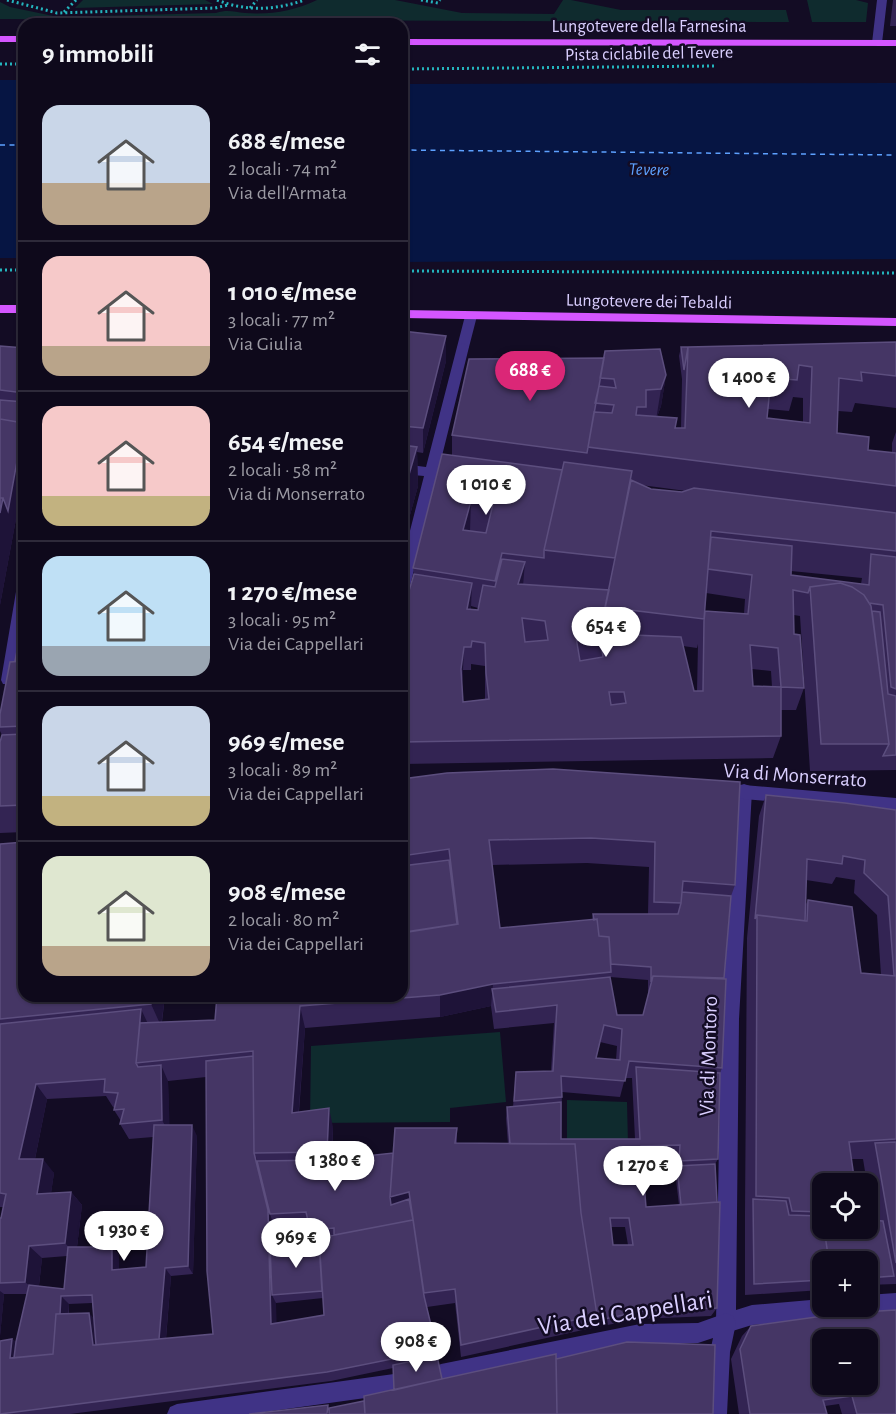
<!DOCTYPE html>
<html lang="it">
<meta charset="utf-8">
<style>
body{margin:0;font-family:"Alegreya Sans",sans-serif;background:#1c1728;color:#f1f3f6;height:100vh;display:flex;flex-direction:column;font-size:22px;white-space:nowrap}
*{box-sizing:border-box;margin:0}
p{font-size:20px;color:#9b9aa3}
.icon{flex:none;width:33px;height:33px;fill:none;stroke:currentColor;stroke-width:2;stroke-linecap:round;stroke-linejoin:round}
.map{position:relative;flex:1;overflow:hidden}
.sheet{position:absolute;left:18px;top:18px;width:390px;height:984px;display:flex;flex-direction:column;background:#0e091b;border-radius:18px;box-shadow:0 2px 4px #0004,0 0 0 2px #2e2a3a}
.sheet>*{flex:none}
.buttons{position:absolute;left:812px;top:1173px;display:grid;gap:12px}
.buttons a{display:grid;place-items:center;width:66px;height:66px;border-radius:12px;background:#0e091b;box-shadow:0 2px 4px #0004,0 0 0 2px #2e2a3a;font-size:30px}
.price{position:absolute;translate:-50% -51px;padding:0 14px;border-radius:21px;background:#fff;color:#222;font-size:20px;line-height:39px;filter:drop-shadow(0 2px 3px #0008)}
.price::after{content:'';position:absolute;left:50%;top:36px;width:18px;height:14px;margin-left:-9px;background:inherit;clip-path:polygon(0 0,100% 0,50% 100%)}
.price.on{background:#db2777;color:#fff}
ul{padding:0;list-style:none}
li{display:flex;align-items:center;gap:18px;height:150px;padding:0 24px}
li+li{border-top:2px solid #2e2a3a}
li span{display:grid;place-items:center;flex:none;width:168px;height:120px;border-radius:18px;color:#555}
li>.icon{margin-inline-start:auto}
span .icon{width:72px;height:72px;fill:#fffc;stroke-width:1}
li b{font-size:26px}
h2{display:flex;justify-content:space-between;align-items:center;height:72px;padding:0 24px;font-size:26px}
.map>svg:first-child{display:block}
</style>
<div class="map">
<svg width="896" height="1414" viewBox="0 0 896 1414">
<rect width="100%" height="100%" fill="#130c24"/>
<path fill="#0f2b2e" d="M83 0H205L213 4 75 8Z
M317 0H395L462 13 554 14 563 0H571L621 10H786L789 22 0 19V2L10 7 58 17 216 13C228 9 234 12 245 13 270 15 294 11 317 0Z
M807 0H856L868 3 866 22H812Z
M500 1032 506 1102 450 1108V1122L310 1123 311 1046Z
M567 1100 627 1102 628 1144 567 1143Z"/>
<path fill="#061543" d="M0 80H24V258H0Z
M896 83V259L402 262V84Z"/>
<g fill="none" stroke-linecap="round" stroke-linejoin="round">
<path stroke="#5da1ff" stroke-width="1.5" stroke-dasharray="5 4.5" stroke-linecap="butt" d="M0 145H24
M402 150 896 155"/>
<path stroke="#24b4bd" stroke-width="3" stroke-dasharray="2 3" stroke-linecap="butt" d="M7 0 57 13 215 8 228 5
M217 0C247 12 275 10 305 0
M421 0 438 3 440 0
M250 8 257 0
M64 12 76 0
M0 64H24
M402 69 716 66
M0 270H24
M402 271 896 273"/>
<path fill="#403386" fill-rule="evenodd" d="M744 784 750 786 752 791 739 1019 736 1310 752 1305 822 1299V1306H867V1295L896 1293V1313L867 1315 862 1313 855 1316 752 1325 726 1333 719 1330 716 1323 721 1019 736 791 738 786Z"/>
<path fill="#403386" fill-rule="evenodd" d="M471 312 477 316 469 347 463 351 457 347 465 316Z
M726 1313 733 1316 736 1323 730 1352 727 1414H707L710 1352 713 1338 698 1343 640 1344 441 1384 434 1381 431 1374 434 1367 441 1364 640 1324 698 1323Z
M394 1374 401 1377 404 1384 401 1391 394 1394 251 1414H167L170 1407 177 1404Z"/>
<path fill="#403386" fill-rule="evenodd" d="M877 0H887L882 43 877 46 872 43Z
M463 343 469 347 439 468 455 470 462 475 455 480 437 478 409 590 402 595V562L424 476 402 474V464L426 467 457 347Z
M24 581V628L15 680 13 684H3L1 680 17 586Z
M720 783 896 798V812L720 797 714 795 712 790 714 785Z"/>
<path fill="#d456ff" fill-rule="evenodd" d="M0 36H24V42H0Z
M402 39 896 40V46L402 45Z
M0 305H24V313H0Z
M402 310 896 318V326L402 318Z"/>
</g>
<path fill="#332453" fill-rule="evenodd" d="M893 0H896V26H890Z
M402 331 446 361 423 453 417 452 418 486 402 544Z
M896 342V408L855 403 852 412 838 411 837 433 868 450 892 453V443L896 432V770L810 771 800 616 794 615V634L804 688 796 710H781V736L773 758 402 764V614L414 574 413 568 452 456V435L469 359 666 375 661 406 657 417 675 428H681L682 379 679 356 681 347H697ZM793 397 803 398V422L767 418 768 409 789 411ZM641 485 686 491 682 492 651 489ZM791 571 862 578 861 584 791 575ZM706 593 745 599 744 614 705 611ZM471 606 478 608V610L471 609ZM698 644 697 691H694L683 646 697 648ZM471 664 485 666V699L463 702 462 683 463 670H471ZM752 669 771 671 772 687 753 686Z
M0 346 24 348V476L0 605Z
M24 615V832L0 833V742L2 735 0 731V714L15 661Z
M553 769 735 885 731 896 724 978 722 1068 720 1073 718 1159 715 1164 717 1308 711 1316 638 1319 592 1328 461 1357 455 1303 427 1307 442 1379 556 1359 715 1345 329 1408 364 1401 394 1389 393 1368 331 1381 70 1414H0L12 1339 16 1342 27 1294H4L0 1336V1218H1L3 1207H0V844L24 996H165L162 1022 215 1020 405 933 402 906V779ZM587 863 649 867 648 914H593L592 920 500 928 492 865ZM610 977 648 980V994L643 1015H617ZM491 1006 494 1029 554 1023 551 1071 516 1072 513 1107H507L506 1118 508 1144 457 1143V1128L393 1153 332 1160 333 1127 299 1112 305 1028 440 1017ZM600 1042 617 1046 616 1060 596 1058ZM206 1077 213 1334 166 1339 171 1276 193 1274 197 1136 169 1125 168 1081ZM625 1078H632L635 1139H561L562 1092 620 1097ZM106 1096 113 1107 115 1108 114 1110 121 1121 120 1124 129 1139 153 1137 146 1267 119 1269V1255L112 1247H77L82 1205 71 1192 51 1193 54 1173 35 1159 47 1099ZM675 1155V1171L679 1205 646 1207 642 1156ZM308 1221 312 1238H322L319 1242 274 1246 273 1223ZM611 1227H625L628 1245H613ZM67 1256 64 1289 39 1286 42 1258ZM323 1298 324 1315 276 1323V1303ZM92 1303 94 1318 69 1314V1304Z
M766 795 896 810V1284L867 1285V1262H822V1290L745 1295V1213L747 938 759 816ZM836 877 855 880 854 893 877 915 881 975 861 973 808 900 805 906 806 880 832 884ZM851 1159H863L873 1220 822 1228V1184Z
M751 1326 896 1414H842L839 1404 825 1406 827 1414H739L731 1359 742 1336Z"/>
<path fill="#1e1338" d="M446 336V361L423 453V428Z
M666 375 661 406 656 420 661 389Z
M24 426V476L0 605V513L3 498Z
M417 447 418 486 402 544V499Z
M471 501 470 531 463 530Z
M525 562 523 586 518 584Z
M472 583 471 607 466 632 467 609Z
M464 647 463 670 461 691V669Z
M493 984 491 1006 440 1017V995Z
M152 996H165L161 1026 151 1004Z
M300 1006 305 1028 297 1132 292 1113Z
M141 1009 149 1026 139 1062Z
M161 1065 168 1081 170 1135 162 1120Z
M36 1084 47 1099 32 1173 19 1159Z
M329 1108 333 1127 331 1170 327 1152Z
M192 1125 197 1136 193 1274 188 1266Z
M256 1157 261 1171 270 1214 273 1223 275 1295H272L276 1303 277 1334 271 1324Z
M43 1159 54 1173 49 1207 37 1194Z
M71 1192 82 1205 76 1255 65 1243Z
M409 1192 410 1208 392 1214 390 1197Z
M29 1246 42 1258 38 1293 25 1282Z
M112 1247 119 1255V1278L112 1270Z
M165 1268 171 1276 165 1348 159 1341Z
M0 1291 4 1294 0 1336Z
M61 1296 69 1304 65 1363 57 1357Z
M89 1313 100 1324 103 1347 93 1345Z
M12 1339 25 1349 24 1360 10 1358Z"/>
<path fill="#453665" stroke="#5c4e7e" stroke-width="1.5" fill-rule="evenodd" d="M402 331 446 336 423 428 402 426Z
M896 342V376L861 372 862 381 839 378 837 433 869 437 868 450 896 453V486L588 447 594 412 612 413 614 405 595 403 599 386 616 388 614 379 600 378 605 351 660 349 666 375 661 389 646 390V407H637L636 415 677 418 675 428H685L688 347ZM799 365 812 367 810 423 767 418 771 378 797 380ZM735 385 753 386 754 396 736 395Z
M0 346 24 348V393L0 390Z
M681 347H697H688L684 370Z
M604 358 587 453 452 435 469 359Z
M0 400 24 402V423L0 419Z
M0 419 24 423 8 511 3 498H0Z
M402 445 417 447 402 499Z
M442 454 562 470 544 550V558L502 553 495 581 413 568ZM471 501 493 504 486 533 463 530Z
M564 462 632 471 615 558 544 550Z
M631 480 651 489 682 492 694 488 896 513V551L711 531 704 619 605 607Z
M0 498H3L0 513Z
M711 537 792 546 791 575 869 585 871 554 896 557V689L891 687 883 605 869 603 864 595 852 587 840 583 810 587 808 593 793 590 794 634 800 635 804 688 781 687V736L402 742V614L414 574 472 583 467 609 478 610 483 585 495 587 502 559 525 562 518 584 609 590 604 613 617 614 616 623 630 624 633 635 681 637 694 691H703L704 621 705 611 748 614 752 575 708 569ZM522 618 545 621 548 640 525 642ZM600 636 603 657 580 661 576 637ZM472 641 485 643 486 673 489 699 463 702 461 669 464 647H471ZM750 645 778 648 781 687 753 686ZM609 692H624L626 703 611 705Z
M840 583 852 587 864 595 871 606 889 744H821L810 587Z
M872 611 880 612 888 694 896 696V755L883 756 889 744Z
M24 615V661H15Z
M24 661V726L0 727V714L10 662Z
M24 734V805L0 806V742L2 735Z
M553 769 740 782 735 885 683 881 681 903 654 902 655 842 591 838 489 840 500 928 597 919 599 936 609 937 611 972 493 984 440 995 300 1006 292 1113 329 1108 327 1152 254 1153 253 1051 136 1063 140 1023 215 1020 217 996H402V933L458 924 449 849 402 856V779L447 773Z
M766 795 845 803 896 810V976L894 975 888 896 864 873 865 860 843 856 842 864 807 859 805 921 757 915 755 919Z
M24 842V996H152L151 1004 0 1019V844Z
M449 860 457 924 405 932 402 901V866Z
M682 892 731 896 724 978 653 976 651 982V967L611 964 609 937 599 936 597 919 594 920 593 914H678L681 903Z
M808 900 852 907 861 973 896 976V1139L849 1142 855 1184H822V1212L792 1211 789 1198 756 1196 757 915 807 921Z
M653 976 726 979 722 1068 629 1061 625 1081 561 1076 562 1097 514 1101 516 1072 553 1071 557 1005 496 1012 492 989 610 977 617 1015H643ZM604 1025 622 1029 620 1060 596 1058Z
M141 1009 136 1063 138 1067 161 1065 162 1120 120 1124 124 1109 114 1110 118 1093 104 1092 105 1079 36 1084 19 1159H43L37 1194 71 1192 65 1243 29 1246 25 1282 0 1283V1218H1L6 1194 0 1193V1024Z
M253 1056 254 1153 268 1210 271 1324 324 1315 319 1238 413 1220 424 1296 437 1350 327 1372 0 1414V1341L12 1339 10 1358 53 1354 56 1314 89 1313 93 1345 213 1334 207 1271 206 1061Z
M636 1067 720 1073 718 1159 679 1161 680 1145 641 1146 646 1207 720 1202 717 1308 642 1311 595 1321 597 1315 581 1213 575 1144H510L507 1107 561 1102V1139H640ZM610 1218H629L633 1245H613Z
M154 1125H192L188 1266 165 1268 159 1339 96 1345 92 1295 61 1296 60 1314H56L53 1354 14 1358 16 1342 29 1285 64 1289 68 1247H112V1270L146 1267Z
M395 1128H457L455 1143 575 1144 581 1213 597 1315 461 1345 455 1289 424 1293 409 1192 390 1197Z
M896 1142V1263L875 1143Z
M393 1153 390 1197 391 1205 409 1199 413 1220 334 1235V1228L310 1230 306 1212 270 1214 257 1161 329 1160Z
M715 1164 717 1202 681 1205 677 1166Z
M753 1199 786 1201 789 1215 822 1216V1228H824L829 1262H822V1280L754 1284Z
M867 1220 883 1221 894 1276 867 1278V1262H829L824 1228H867Z
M319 1242 322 1291 272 1295 270 1246Z
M896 1310V1414H857L852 1396 823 1400 827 1414H750L740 1349 751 1326 845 1313ZM822 1340H867V1384H822Z
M627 1342 715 1345 713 1414H557L556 1359Z
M556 1354 557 1414H365L364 1396Z
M437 1356 442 1379 394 1390 393 1365Z
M364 1401 365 1414H329V1408Z
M328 1405 327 1414H249Z"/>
<g text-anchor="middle" stroke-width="5" stroke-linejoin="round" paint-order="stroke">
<g font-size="18" fill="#dacfff" stroke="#130c24">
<text x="649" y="32">Lungotevere della Farnesina</text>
<text transform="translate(649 53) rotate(-1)" y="6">Pista ciclabile del Tevere</text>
<text transform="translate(649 301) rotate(1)" y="6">Lungotevere dei Tebaldi</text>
</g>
<g font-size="18" font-style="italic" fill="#5da1ff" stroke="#130c24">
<text transform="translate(649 169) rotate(1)" y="6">Tevere</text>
</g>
<g font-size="21" fill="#dacfff" stroke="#130c24">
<text transform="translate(795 775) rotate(4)" y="7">Via di Monserrato</text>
<text transform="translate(708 1056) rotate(-88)" y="7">Via di Montoro</text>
</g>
<g font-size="26" fill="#dacfff" stroke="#130c24">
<text transform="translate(625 1312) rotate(-9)" y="9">Via dei Cappellari</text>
</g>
</g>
</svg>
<div class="buttons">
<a><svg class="icon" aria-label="locate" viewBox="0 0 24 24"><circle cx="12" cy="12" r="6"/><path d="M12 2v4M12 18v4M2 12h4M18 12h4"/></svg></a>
<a>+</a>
<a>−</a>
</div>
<b class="price on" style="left:530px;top:402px">688 €</b>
<b class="price" style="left:749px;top:409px">1 400 €</b>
<b class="price" style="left:486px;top:516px">1 010 €</b>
<b class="price" style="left:606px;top:658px">654 €</b>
<b class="price" style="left:335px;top:1192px">1 380 €</b>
<b class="price" style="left:643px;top:1197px">1 270 €</b>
<b class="price" style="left:124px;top:1262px">1 930 €</b>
<b class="price" style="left:296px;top:1269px">969 €</b>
<b class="price" style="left:416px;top:1373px">908 €</b>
<section class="sheet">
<h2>9 immobili<svg class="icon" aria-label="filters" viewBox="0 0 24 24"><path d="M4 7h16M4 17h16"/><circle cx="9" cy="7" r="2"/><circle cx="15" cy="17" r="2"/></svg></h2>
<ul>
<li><span style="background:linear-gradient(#c9d6e8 65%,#b9a48a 0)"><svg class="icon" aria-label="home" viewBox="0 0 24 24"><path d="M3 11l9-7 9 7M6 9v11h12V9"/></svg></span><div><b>688 €/mese</b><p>2 locali · 74 m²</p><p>Via dell'Armata</p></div></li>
<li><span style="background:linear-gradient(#f6c9c9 75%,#b9a48a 0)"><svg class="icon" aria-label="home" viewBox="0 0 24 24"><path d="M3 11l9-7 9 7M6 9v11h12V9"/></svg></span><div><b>1 010 €/mese</b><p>3 locali · 77 m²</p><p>Via Giulia</p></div></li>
<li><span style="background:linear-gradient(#f6c9c9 75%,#c2b280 0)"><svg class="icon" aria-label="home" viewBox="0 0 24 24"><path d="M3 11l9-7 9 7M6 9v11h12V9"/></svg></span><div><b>654 €/mese</b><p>2 locali · 58 m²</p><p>Via di Monserrato</p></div></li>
<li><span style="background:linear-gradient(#bfe0f5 75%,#9aa5b1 0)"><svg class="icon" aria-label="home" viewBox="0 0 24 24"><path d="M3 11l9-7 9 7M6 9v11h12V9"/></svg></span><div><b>1 270 €/mese</b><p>3 locali · 95 m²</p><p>Via dei Cappellari</p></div></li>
<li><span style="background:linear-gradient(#c9d6e8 75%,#c2b280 0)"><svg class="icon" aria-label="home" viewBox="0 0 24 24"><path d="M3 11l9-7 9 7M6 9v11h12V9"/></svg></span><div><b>969 €/mese</b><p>3 locali · 89 m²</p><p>Via dei Cappellari</p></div></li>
<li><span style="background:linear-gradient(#dfe7d0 75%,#b9a48a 0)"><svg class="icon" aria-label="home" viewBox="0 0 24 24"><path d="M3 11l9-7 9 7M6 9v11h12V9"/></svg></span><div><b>908 €/mese</b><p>2 locali · 80 m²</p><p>Via dei Cappellari</p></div></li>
</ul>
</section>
</div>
